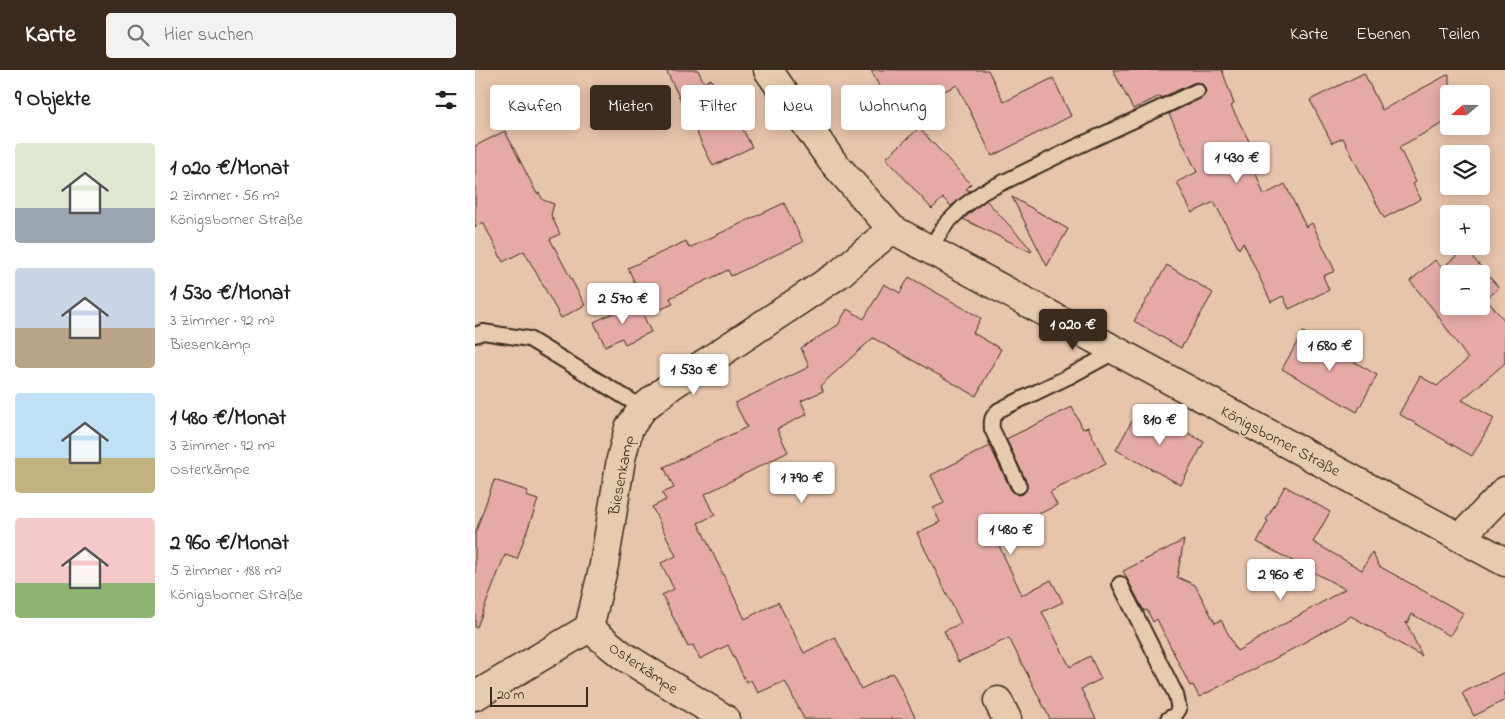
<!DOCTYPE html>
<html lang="de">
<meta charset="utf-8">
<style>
body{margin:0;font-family:"Indie Flower",sans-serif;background:#f2f2f2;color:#202124;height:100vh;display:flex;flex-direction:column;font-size:19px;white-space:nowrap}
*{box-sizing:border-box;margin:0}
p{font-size:16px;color:#757577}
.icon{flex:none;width:28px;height:28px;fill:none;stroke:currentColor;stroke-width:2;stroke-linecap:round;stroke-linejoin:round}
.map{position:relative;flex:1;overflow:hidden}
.drawer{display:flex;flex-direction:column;background:#fff;width:475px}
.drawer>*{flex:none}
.top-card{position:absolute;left:15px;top:15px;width:475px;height:45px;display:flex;gap:10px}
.needle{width:32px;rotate:250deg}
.fabs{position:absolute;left:965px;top:15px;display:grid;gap:10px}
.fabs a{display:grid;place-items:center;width:50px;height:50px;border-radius:5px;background:#fff;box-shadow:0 2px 12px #0003;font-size:25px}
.scale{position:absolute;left:15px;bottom:12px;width:98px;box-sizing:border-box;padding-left:5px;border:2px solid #3b2a1e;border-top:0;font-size:14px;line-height:18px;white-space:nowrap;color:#3b2a1e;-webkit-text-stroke:4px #e7cbae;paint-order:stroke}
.price{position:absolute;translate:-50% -42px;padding:0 11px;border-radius:5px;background:#fff;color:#222;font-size:16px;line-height:32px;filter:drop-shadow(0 1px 2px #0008)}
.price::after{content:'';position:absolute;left:50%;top:30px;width:15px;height:11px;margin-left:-8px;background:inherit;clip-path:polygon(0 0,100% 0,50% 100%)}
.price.active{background:#3b2a1e;color:#fff}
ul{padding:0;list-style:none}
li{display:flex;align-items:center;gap:15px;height:125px;padding:0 15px}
li span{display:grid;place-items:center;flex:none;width:140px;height:100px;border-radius:5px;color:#555}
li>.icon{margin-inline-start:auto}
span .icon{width:60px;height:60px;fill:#fffc;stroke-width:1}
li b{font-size:21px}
h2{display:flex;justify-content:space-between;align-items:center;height:60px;padding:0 15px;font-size:21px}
.tag{padding:0 18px;border-radius:5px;background:#fff;box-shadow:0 2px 12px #0003;font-size:18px;line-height:45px}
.tag.active{background:#3b2a1e;color:#fff}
header{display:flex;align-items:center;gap:30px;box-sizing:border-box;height:70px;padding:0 25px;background:#3b2a1e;color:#fff}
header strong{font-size:24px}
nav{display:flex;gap:28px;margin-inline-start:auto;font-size:18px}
.search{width:350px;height:45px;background:#f2f2f2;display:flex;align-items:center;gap:12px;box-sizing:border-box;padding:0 18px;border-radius:5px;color:#757577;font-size:19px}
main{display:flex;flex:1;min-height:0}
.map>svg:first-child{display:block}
</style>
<header>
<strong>Karte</strong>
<div class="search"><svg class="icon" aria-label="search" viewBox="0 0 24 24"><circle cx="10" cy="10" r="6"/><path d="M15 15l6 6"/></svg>Hier suchen</div>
<nav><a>Karte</a><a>Ebenen</a><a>Teilen</a></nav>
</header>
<main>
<section class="drawer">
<h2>9 Objekte<svg class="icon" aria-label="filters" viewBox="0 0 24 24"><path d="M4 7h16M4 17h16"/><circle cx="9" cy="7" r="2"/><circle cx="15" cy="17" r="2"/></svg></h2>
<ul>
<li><span style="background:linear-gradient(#dfe7d0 65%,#9aa5b1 0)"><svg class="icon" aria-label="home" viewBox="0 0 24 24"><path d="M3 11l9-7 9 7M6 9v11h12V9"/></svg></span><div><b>1 020 €/Monat</b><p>2 Zimmer · 56 m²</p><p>Königsborner Straße</p></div></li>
<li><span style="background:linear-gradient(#c9d6e8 60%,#b9a48a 0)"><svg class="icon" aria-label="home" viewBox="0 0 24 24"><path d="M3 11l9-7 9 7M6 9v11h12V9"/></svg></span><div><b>1 530 €/Monat</b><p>3 Zimmer · 92 m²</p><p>Biesenkamp</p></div></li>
<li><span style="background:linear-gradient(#bfe0f5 65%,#c2b280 0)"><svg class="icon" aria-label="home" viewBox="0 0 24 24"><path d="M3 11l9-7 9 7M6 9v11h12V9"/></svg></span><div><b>1 480 €/Monat</b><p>3 Zimmer · 92 m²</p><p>Osterkämpe</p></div></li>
<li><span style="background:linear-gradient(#f6c9c9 65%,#8fb573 0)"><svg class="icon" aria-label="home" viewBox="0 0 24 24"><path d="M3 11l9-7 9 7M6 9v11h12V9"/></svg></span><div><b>2 960 €/Monat</b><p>5 Zimmer · 188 m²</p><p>Königsborner Straße</p></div></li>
</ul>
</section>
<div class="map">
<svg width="1030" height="649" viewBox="0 0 1030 649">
<rect width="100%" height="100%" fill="#e7c4ac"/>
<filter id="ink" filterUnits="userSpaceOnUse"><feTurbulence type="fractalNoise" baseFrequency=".02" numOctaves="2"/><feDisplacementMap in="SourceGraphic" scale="10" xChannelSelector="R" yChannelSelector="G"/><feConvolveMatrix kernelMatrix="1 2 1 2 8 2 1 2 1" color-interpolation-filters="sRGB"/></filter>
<g filter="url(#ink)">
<path fill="#e5aaa6" stroke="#3b2a1e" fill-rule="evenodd" d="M191 0H223L229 13 236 9 249 36 262 29 275 55 267 58 277 77 238 96Z
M396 0H513L529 32 578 8 596 46 517 86 482 15 419 46Z
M638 0H747L759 34 756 36 777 77 774 85 789 125 810 114 831 157 837 153 860 201 848 206 854 220 814 239 808 226 796 232 768 172 764 179 739 132 717 143 702 112 722 102 694 44 729 26 731 21 727 14 723 12 718 13 686 28 685 26 658 39Z
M889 3 907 40 974 4V50L924 77 941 112 938 114 946 129 909 148 868 68 857 73 835 30Z
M444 58 496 114 491 119 495 121 476 136 468 128 457 139 411 88Z
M30 61 62 124 64 123 68 130 79 134 76 145 85 164 75 169 110 235 86 248 49 181 28 192 8 152 0 157V76Z
M537 127 593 159 572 196Z
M511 130 557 180 556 182 488 149Z
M309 133 328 172 256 206 253 200 195 228 198 234 174 244 153 198 211 171 214 178Z
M992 177 999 189 1024 218 1011 229 1030 251V293L987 330 1019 348 997 386 924 344 945 306 962 316 993 289 958 239 935 211 960 190 967 198ZM974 204H1006V236H974Z
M692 195 738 223 706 278 659 251Z
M434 207 506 248 498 263 526 279 501 326 398 268 346 315 348 321 326 331 332 344 302 359 313 382 230 424 240 445 223 453 270 549 303 532 329 583 360 567 386 619 418 603 441 649H329L310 611 283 623 276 610 271 612 253 575 225 589 218 575 213 577 187 525 199 519 186 493 201 486 177 437 191 430 187 423 199 418 189 397 272 357 260 333 334 297 326 278 363 255 372 239 389 249 409 214 425 223Z
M162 232 176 262 150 274 147 268 130 276 119 252Z
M828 262 902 305 882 342 807 299Z
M665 336 729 372 706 415 641 380Z
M597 337 608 359 613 357 631 394 575 422 582 435 524 464 525 466 521 469 547 525 576 510 588 532 567 542 595 597 615 586 626 609 606 619 621 649H575L534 568 483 592 469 561 486 553 442 463 465 452 458 438 469 433 456 405 515 376 536 420 543 425 548 424 551 421 552 413 531 369Z
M19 410 53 421 51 426 63 430 42 489 30 485 2 557H0V464Z
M810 416 855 442 838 472 887 500 897 482 904 496 988 543 975 566 937 544 933 553 931 552 947 586 876 546 805 586 724 627 718 615 715 616 682 549 678 552 672 540 669 541 648 501 709 470 702 507 720 515 740 553 746 550 762 581 870 519 782 472 793 451 791 450Z
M1030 602V630L999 646 987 623Z"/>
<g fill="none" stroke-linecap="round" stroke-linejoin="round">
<defs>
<path id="service" d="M454 179 471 154 489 136 508 122 601 77 722 21
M0 265 8 262 54 269 168 338
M544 416 517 359C516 350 517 346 524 340L593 307 641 281
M645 514 701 625 704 639 700 645 693 649"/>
<path id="minor" d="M293 0 357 91 417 159 1030 492
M986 467 1030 421
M114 558 147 585 250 649
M0 626 114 558 129 495 146 389 154 358 168 338 197 315 364 204 417 159
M523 631 532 649"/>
</defs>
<use href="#service" stroke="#3b2a1e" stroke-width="18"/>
<use href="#minor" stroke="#3b2a1e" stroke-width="31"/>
<use href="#service" stroke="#e7cbae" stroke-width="14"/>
<use href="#minor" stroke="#e7cbae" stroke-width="28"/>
</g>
</g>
<g text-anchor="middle" stroke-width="4" stroke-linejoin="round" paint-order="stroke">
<g font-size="16" fill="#3b2a1e" stroke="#e7cbae">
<text transform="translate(806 370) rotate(28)" y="6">Königsborner Straße</text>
<text transform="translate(145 405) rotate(-79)" y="6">Biesenkamp</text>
<text transform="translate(169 597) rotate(34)" y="6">Osterkämpe</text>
</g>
</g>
</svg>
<div class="fabs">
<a><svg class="needle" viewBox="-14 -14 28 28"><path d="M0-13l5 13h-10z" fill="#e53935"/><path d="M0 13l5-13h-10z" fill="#757577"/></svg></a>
<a><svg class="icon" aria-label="layers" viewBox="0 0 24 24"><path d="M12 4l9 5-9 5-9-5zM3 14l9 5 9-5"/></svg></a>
<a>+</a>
<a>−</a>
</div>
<div class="scale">20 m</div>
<b class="price" style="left:762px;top:114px">1 430 €</b>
<b class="price" style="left:148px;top:255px">2 570 €</b>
<b class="price active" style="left:598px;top:281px">1 020 €</b>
<b class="price" style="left:855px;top:302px">1 680 €</b>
<b class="price" style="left:219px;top:326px">1 530 €</b>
<b class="price" style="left:685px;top:376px">810 €</b>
<b class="price" style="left:327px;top:434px">1 790 €</b>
<b class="price" style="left:536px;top:486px">1 480 €</b>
<b class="price" style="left:806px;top:531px">2 960 €</b>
<div class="top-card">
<a class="tag">Kaufen</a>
<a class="tag active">Mieten</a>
<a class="tag">Filter</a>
<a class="tag">Neu</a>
<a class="tag">Wohnung</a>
</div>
</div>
</main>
